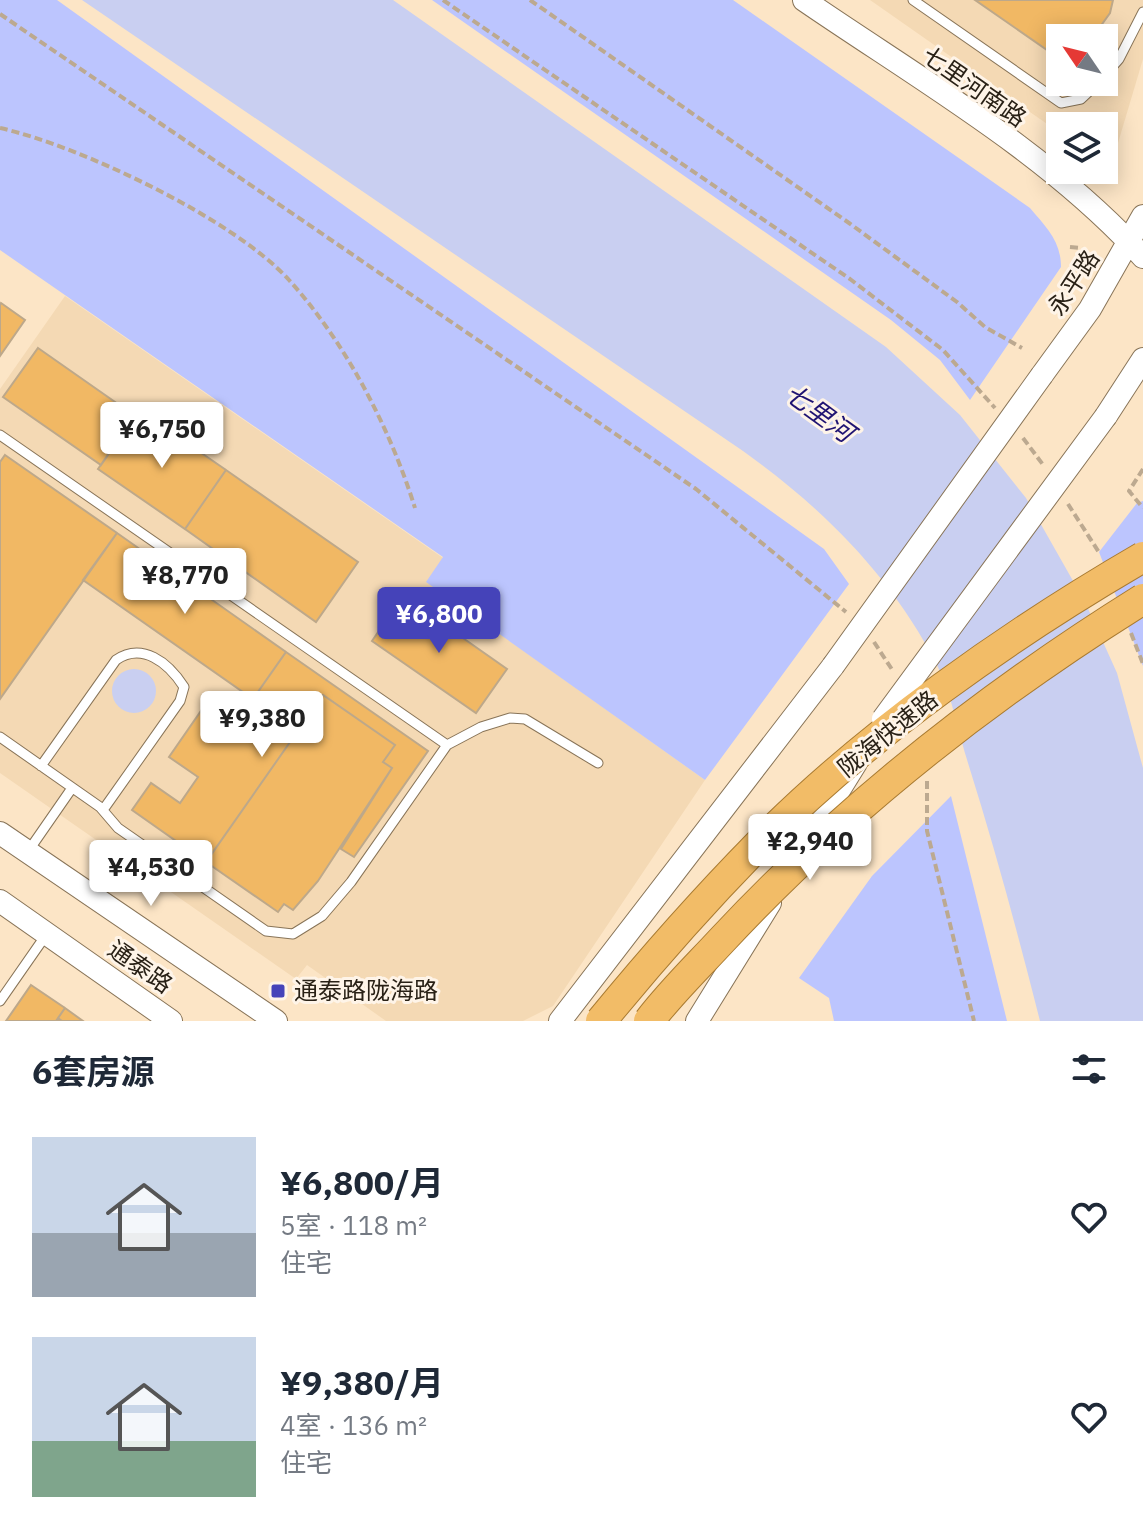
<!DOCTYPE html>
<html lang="zh">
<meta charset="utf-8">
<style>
body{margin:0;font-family:"IBM Plex Sans","Noto Sans SC",sans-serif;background:#f2f2f3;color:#1f2937;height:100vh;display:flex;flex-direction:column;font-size:30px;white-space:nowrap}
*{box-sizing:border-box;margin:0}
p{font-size:26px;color:#747a83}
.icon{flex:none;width:44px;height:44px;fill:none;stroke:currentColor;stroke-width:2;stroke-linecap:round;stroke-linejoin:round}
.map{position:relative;height:1021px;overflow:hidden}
.panel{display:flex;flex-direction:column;background:#fff;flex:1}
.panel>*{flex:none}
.needle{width:52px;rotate:305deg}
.controls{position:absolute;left:1046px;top:24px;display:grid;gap:16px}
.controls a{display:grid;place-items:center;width:72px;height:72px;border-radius:0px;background:#fff;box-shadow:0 4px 20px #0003;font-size:40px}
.price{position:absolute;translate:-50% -68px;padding:0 18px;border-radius:8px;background:#fff;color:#222;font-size:26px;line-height:52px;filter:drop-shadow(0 2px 4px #0008)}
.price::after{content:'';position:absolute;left:50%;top:48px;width:24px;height:18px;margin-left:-12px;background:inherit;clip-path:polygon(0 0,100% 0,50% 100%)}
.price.on{background:#4543b9;color:#fff}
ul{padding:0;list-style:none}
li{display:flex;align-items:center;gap:24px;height:200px;padding:0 32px}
li span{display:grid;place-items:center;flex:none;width:224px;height:160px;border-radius:0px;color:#555}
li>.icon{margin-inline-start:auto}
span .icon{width:96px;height:96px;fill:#fffc;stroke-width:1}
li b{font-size:34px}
h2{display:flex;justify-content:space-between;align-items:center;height:96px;padding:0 32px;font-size:34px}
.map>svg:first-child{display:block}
</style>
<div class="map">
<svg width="1143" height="1021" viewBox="0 0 1143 1021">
<rect width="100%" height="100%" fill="#fce5c6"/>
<path fill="#f4d9b4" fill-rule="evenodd" d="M870 0H1143V59L1118 143 1104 149V126H1060V133ZM1060 38H1104V82H1060Z
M65 296 443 558 427 582 705 780 553 1006 523 1021H386L307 965 296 979 0 773V389Z"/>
<path fill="#bcc5fe" d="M0 0H57L824 549 849 584 705 780 426 582 443 557 0 250Z
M432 0H733L1030 208C1046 227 1061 241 1061 267L970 400 940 360 891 320Z
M1143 501V666L1099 552 1137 503Z
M951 796 1007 1021H834L829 998 799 978 872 876Z"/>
<path fill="#c9cff1" d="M82 0H393L886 347 960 415 1026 498 1085 602 1117 673 1143 768V1021H1040C1018 934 995 849 968 763 958 732 952 695 937 665 892 577 823 508 743 451Z
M112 691a22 22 0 1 1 44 0a22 22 0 1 1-44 0Z"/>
<path fill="#f1b864" stroke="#bda88a" stroke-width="2" d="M975 0H1113L1110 13 1092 38H1060V59Z
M1 303 25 320 0 356V305Z
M38 348 135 416 101 465 3 397Z
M139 410 226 470 185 529 98 469Z
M5 455 117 533 0 699V462Z
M226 470 358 562 316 622 185 529Z
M117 533 286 652 253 699 83 580Z
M403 596 507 669 476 713 372 641Z
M286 652 428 751 354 857 341 849 392 768 383 762 395 745 323 695 206 862 132 810 151 783 180 803 198 777 169 757 212 695 241 716Z
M323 695 395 745 383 762 392 768 318 881 293 910 284 904 278 912 206 862Z
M31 985 65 1008 58 1018 62 1021H6Z
M65 1008 83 1021H56Z"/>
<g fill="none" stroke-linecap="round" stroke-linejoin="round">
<defs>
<path id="service" d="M913 0 1061 103 1081 99 1099 82
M1104 76 1119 59 1143 12
M0 435 447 745
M0 737 100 807 118 828 266 931 293 934 322 916 351 882 447 745 481 727 510 718 525 719 598 763
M41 766 116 660C142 642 168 662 184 687L180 701 103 810
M29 850 72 788
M0 1001 46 935"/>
<path id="tertiary" d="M804 0C919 79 1049 153 1143 257
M1042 375 1090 309 1143 216
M1106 416 1143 359
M0 833 276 1021
M802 850 856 763
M0 901 171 1021
M560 1021 833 666
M697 1021 770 903"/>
</defs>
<use href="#service" stroke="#887458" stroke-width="11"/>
<use href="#tertiary" stroke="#887458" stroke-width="24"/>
<path stroke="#bca990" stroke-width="4" stroke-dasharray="8 4" stroke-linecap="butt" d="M443 0 850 279 943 350 995 408
M530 0 849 223 957 302 985 327 1022 348
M0 14 696 489 846 612
M0 128C80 146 234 219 289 280 346 343 390 428 415 508
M1070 247 1082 248
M1023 438 1044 466
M1143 469 1129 491 1143 508
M1068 504 1100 554
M1131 633 1143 664
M874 642 893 671
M927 781V831L974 1021"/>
<use href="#service" stroke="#fff" stroke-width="9"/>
<use href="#tertiary" stroke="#fff" stroke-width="22"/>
<defs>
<path id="tertiary-bridge" d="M833 666 1042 375
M883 719 1106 416"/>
<path id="trunk-bridge" d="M601 1021C651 960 704 900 759 844 866 735 1012 633 1143 557
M649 1021C671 992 698 966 722 940 846 807 989 695 1143 599"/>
</defs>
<use href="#tertiary-bridge" stroke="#887458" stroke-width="24" stroke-linecap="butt"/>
<use href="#trunk-bridge" stroke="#a97b32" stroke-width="32" stroke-linecap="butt"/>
<use href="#tertiary-bridge" stroke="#fff" stroke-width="22"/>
<use href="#trunk-bridge" stroke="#f2bc67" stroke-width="30"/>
</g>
<rect fill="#4543b9" stroke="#fef4e8" stroke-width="3" x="270" y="983" width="16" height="16" rx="4"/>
<g text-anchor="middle" stroke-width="6" stroke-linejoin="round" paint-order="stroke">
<g font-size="24" fill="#292116" stroke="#fef4e8">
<text transform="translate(974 87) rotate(35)" y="8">七里河南路</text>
<text transform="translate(1074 283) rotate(-57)" y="8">永平路</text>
<text transform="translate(888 734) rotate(-39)" y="8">陇海快速路</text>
<text transform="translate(140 967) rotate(35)" y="8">通泰路</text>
</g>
<g font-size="24" fill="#292116" stroke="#fef4e8" text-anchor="start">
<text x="294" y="999">通泰路陇海路</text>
</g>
<g font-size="26" font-style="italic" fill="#201473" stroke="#fef4e8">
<text transform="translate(819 413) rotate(36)" y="9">七里河</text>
</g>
</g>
</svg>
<div class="controls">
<a><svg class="needle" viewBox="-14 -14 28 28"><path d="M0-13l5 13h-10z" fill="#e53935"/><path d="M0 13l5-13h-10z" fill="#747a83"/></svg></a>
<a><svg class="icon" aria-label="layers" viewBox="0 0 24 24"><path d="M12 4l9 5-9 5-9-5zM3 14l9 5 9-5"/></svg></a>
</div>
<b class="price" style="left:162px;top:470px">¥6,750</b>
<b class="price" style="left:185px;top:616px">¥8,770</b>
<b class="price on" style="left:439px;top:655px">¥6,800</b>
<b class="price" style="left:262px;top:759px">¥9,380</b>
<b class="price" style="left:810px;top:882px">¥2,940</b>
<b class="price" style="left:151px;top:908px">¥4,530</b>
</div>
<section class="panel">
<h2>6套房源<svg class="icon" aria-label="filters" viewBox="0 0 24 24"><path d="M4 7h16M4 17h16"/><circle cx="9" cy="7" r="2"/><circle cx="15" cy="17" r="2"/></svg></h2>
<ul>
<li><span style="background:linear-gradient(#c9d6e8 60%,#9aa5b1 0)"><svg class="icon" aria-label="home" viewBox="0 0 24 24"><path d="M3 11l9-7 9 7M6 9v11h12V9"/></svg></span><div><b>¥6,800/月</b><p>5室 · 118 m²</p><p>住宅</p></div><svg class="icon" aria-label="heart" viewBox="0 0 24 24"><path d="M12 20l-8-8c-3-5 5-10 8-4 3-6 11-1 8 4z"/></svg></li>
<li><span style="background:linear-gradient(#c9d6e8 65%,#7fa58c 0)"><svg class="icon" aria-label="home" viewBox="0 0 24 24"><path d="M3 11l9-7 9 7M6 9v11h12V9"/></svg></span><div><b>¥9,380/月</b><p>4室 · 136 m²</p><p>住宅</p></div><svg class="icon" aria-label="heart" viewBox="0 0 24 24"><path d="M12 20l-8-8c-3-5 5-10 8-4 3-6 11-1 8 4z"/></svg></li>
</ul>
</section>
